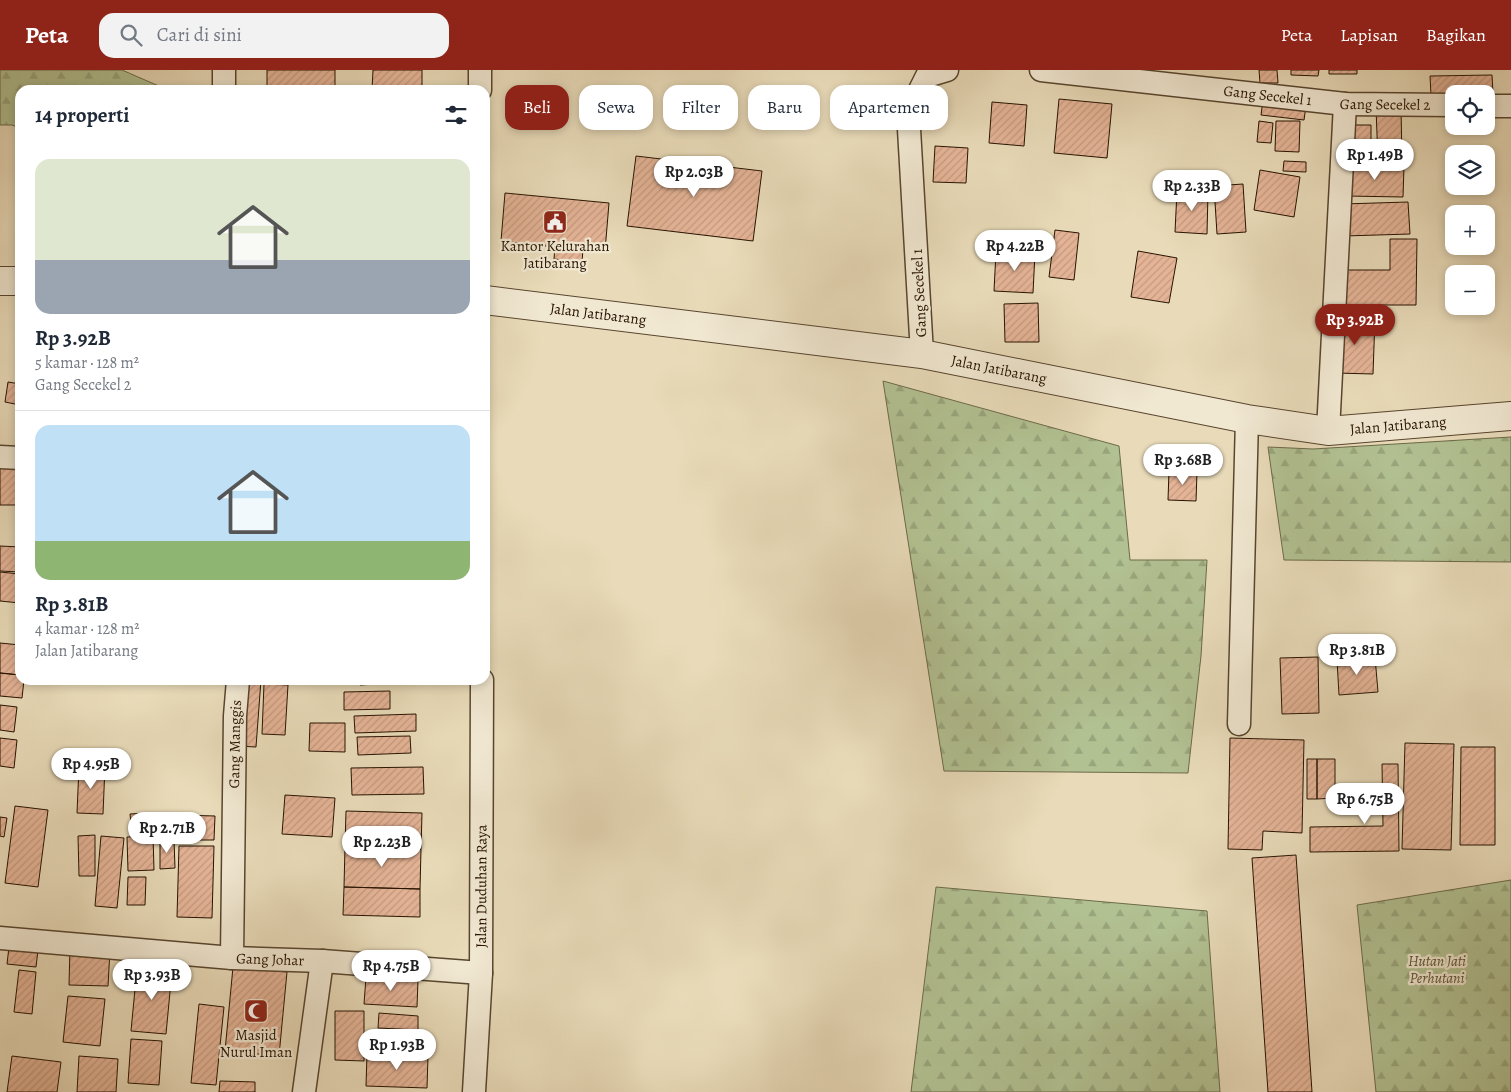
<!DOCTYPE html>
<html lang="id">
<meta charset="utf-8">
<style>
body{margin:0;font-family:Alegreya,serif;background:#f2f2f3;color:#1f2937;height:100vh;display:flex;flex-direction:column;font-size:19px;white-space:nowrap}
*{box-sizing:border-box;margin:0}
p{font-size:16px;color:#747a83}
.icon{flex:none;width:28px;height:28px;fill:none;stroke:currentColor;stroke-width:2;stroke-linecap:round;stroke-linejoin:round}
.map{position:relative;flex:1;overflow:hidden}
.details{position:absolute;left:15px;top:15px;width:475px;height:600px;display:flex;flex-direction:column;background:#fff;border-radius:15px;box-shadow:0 2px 8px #0003}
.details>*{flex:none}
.top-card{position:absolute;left:505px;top:15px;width:475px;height:45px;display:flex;gap:10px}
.controls{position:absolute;left:1445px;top:15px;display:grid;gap:10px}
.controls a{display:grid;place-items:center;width:50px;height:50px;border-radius:10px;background:#fff;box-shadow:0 2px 8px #0003;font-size:25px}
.price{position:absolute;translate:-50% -42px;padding:0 11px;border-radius:18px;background:#fff;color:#222;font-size:16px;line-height:32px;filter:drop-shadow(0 1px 2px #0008)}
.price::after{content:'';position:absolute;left:50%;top:30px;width:15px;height:11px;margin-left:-8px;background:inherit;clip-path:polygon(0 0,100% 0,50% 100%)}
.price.on{background:#8f2418;color:#fff}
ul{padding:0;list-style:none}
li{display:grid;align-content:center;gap:10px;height:265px;padding:0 20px}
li+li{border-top:1px solid #e0e1e3}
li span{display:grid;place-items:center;height:155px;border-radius:15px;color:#555}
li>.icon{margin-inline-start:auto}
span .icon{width:90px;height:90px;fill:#fffc;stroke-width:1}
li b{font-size:21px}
h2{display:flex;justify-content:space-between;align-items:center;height:60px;padding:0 20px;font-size:21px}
.tag{padding:0 18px;border-radius:15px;background:#fff;box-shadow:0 2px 8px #0003;font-size:18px;line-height:45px}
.tag.on{background:#8f2418;color:#fff}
header{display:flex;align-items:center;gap:30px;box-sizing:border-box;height:70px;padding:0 25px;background:#8f2418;color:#fff}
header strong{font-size:24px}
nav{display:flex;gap:28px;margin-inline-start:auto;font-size:18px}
.search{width:350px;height:45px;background:#f2f2f3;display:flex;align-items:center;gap:12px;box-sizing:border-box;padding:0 18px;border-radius:15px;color:#747a83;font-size:19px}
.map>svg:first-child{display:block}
</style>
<header>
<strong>Peta</strong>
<div class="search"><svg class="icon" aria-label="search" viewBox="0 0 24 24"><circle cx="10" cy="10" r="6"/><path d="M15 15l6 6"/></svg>Cari di sini</div>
<nav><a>Peta</a><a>Lapisan</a><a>Bagikan</a></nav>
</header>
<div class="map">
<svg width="1511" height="1022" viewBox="0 0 1511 1022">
<defs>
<pattern id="forest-firs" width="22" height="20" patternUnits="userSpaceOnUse" patternTransform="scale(1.25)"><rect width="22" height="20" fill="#b2c192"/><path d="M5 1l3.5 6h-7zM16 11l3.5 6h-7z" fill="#99a57c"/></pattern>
<pattern id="building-hatch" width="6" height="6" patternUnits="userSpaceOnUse" patternTransform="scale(1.25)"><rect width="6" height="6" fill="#e5b497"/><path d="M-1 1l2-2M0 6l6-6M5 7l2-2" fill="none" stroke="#c49a80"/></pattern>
</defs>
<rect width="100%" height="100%" fill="#e9dbb9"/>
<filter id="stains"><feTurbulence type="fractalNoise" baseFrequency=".004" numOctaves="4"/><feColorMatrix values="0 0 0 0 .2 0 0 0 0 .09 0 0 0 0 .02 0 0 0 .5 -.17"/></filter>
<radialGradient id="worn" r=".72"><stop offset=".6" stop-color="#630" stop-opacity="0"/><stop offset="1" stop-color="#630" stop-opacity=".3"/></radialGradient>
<path fill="url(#forest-firs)" stroke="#6c6a49" d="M0 0H122L168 20H20V58L12 55H0Z
M883 311 1119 376 1130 490H1207L1201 586 1188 703 944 701Z
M1511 367V492L1284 490 1268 377 1313 379Z
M1511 810V1022H1376L1357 835Z
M936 817 1207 841 1220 1022H911Z"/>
<path fill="url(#building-hatch)" stroke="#271300" d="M267 0H335V20H267Z
M373 0H422V20H372Z
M1259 0H1277L1278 13H1260Z
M1291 0H1319L1318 6 1291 5Z
M1329 0H1357V4H1329Z
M1492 5 1493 24 1431 25 1430 6Z
M1059 29 1112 34 1107 88 1054 83Z
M1263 30 1306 36 1304 50 1261 45Z
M992 32 1027 35 1024 76 989 73Z
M1401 37 1402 91H1378L1376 38Z
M1259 51 1273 53 1271 73 1257 72Z
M1276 51H1300L1299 82 1275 81Z
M1345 55H1371V90L1345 89Z
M935 76 968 78 966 113 933 112Z
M636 86 762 101 753 171 627 156Z
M1284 91 1306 92V102L1283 101Z
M1347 96H1404L1403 127 1347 126Z
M1260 100 1300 107 1294 147 1254 140Z
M1243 114 1246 162 1217 164 1214 116Z
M1177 121 1208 122 1207 164 1175 162Z
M505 123 609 133 605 181 583 179 582 192 554 189 555 177 501 171Z
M1408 132 1410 164 1344 166 1343 134Z
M1055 160 1079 163 1074 210 1049 207Z
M1390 169H1417L1416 235H1339V200H1390Z
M1138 181 1177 188 1169 233 1131 227Z
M996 182 1035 183 1033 223 994 221Z
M1038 233 1039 272H1005L1004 234Z
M1338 247 1375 248 1373 304 1336 303Z
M8 312 20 314V335L5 332Z
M0 398H20V435H0Z
M1169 401 1197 402 1196 431 1168 430Z
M0 476 20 477V502L0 501Z
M0 502 20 504V533L0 531Z
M0 573 20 575V605L0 603Z
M1318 587 1319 643 1282 644 1280 588Z
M1375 587 1378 622 1339 625 1337 590Z
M0 603 20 605V610H24L22 628 0 626Z
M242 610H261L256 677 237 676Z
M359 610H393V613L360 615Z
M264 614 288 615 285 665 262 664Z
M390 621V639L344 640V622Z
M0 635 17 637 14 662 0 660Z
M416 644V661L355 663 354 646Z
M310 653H345V682L309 681Z
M410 666 411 683 358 685 357 667Z
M0 668 17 670 14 698 0 696Z
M1230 668 1304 670 1302 763 1263 761 1262 780 1228 779Z
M1405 673 1454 674 1451 780 1402 779Z
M1461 677H1495V775H1460Z
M1307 689H1317V729H1307Z
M1317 689H1335V728L1317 729Z
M1382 694H1398L1399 781 1310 782V757L1383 756Z
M79 696H105L103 744 77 743Z
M423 697 424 724 352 725 351 698Z
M285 725 335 728 332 767 282 764Z
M15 736 48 740 38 817 5 813Z
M346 741 422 743 421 779 345 777Z
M147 743 149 762 132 763 130 744Z
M177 745 215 746 214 770H177Z
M172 746 173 764H151V747Z
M0 747 7 748 4 767 0 766Z
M95 765V806H79L78 766Z
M101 766 124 768 117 838 95 836Z
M153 766 154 800 128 801 127 767Z
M160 770H174L175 798 160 799Z
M179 776H214L212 848 177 847Z
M345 777 421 779 420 819 344 817Z
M1296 785 1312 1022H1268L1252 788Z
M128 807H146L145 835H127Z
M344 817 420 819V847L343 845Z
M9 877 38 880 36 897 7 894Z
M70 877 110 880 108 916 69 915Z
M233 897 287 902 279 986 225 981Z
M137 898 172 901 166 964 131 961Z
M19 900 36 902 32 944 14 942Z
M366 907 418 910 417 937 364 934Z
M68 926 105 929 100 976 63 972Z
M199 934 224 937 216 1015 191 1013Z
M335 941H364V991L335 990Z
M379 943 418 946V960L378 958Z
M373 962 410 964 409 978 372 976Z
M131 969 162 971 159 1015 128 1013Z
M367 984 428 986 427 1018 366 1016Z
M12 986 61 992 57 1022H7Z
M79 986 118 989 116 1022H77Z
M220 1011 255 1012V1022H219Z"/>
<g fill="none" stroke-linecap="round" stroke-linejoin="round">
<defs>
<g id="minor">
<path d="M224 0V20"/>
<path d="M480 0V20"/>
<path id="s1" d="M1041 0 1345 34 1454 35"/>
<path d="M1486 36H1511"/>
<path d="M922 284 909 59 916 28 927 6 947 0"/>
<path d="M1328 361 1345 34"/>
<path d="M0 387 20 388"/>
<path d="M1239 654 1247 349"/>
<path id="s2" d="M0 868 232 888 322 891 481 903"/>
<path id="s3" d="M232 888 235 646 238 610"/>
<path d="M304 1022 322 891"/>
<path id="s4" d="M474 1022 481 903 482 610"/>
</g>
<g id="tertiary">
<path d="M0 211H20"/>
<path id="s5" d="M485 230 922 284 1247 349 1328 361 1511 346"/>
</g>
</defs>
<use href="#minor" stroke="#58452e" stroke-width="25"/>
<use href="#tertiary" stroke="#58452e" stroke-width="30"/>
<use href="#minor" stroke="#f1e8d2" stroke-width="22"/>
<use href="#tertiary" stroke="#f1e8d2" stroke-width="28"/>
</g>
<defs>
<symbol id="civic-square" viewBox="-11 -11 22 22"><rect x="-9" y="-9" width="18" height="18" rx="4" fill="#8f2418" stroke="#f1e8d2"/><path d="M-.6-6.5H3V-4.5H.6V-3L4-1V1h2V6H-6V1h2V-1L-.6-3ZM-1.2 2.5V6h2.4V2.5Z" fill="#fff"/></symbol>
<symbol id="mosque-square" viewBox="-11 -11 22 22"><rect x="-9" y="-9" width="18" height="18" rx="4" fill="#8f2418" stroke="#f1e8d2"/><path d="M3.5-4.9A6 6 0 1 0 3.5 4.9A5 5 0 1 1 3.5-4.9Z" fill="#fff"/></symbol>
</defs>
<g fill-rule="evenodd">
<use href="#civic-square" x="541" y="138" width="28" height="28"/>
<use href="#mosque-square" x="242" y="927" width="28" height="28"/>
</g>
<g text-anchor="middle" stroke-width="4.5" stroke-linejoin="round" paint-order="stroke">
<g font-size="15" fill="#271300" stroke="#f1e8d2">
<text dy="5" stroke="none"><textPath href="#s1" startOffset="228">Gang Secekel 1</textPath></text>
<text dy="5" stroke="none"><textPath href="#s1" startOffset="346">Gang Secekel 2</textPath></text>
<text transform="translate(919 223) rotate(-93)" y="5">Gang Secekel 1</text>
<text dy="5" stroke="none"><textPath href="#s5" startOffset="114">Jalan Jatibarang</textPath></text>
<text dy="5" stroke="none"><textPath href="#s5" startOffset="519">Jalan Jatibarang</textPath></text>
<text dy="5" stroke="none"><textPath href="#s5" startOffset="924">Jalan Jatibarang</textPath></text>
<text dy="5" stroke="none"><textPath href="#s3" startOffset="214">Gang Manggis</textPath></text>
<text dy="5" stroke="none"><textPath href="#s4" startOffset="206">Jalan Duduhan Raya</textPath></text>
<text dy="5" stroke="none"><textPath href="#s2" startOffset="271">Gang Johar</textPath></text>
</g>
<g font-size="15" fill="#271300" stroke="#f1e8d2">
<text x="555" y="181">Kantor Kelurahan<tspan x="555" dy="17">Jatibarang</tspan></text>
<text x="256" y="970">Masjid<tspan x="256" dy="17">Nurul Iman</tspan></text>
</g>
<g font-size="15" font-style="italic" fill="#585033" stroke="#f1e8d2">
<text x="1437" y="896">Hutan Jati<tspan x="1437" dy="17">Perhutani</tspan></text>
</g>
</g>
<rect width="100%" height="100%" filter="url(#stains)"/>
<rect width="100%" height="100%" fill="url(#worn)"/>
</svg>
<div class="controls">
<a><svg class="icon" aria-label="locate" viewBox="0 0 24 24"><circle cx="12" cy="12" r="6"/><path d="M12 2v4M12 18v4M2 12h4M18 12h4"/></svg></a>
<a><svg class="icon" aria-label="layers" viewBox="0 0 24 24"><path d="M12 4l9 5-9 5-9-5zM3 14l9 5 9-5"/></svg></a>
<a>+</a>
<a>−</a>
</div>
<b class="price" style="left:1375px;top:111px">Rp 1.49B</b>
<b class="price" style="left:694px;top:128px">Rp 2.03B</b>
<b class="price" style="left:1192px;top:142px">Rp 2.33B</b>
<b class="price" style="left:1015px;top:202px">Rp 4.22B</b>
<b class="price on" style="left:1355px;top:276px">Rp 3.92B</b>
<b class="price" style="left:1183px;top:416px">Rp 3.68B</b>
<b class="price" style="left:1357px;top:606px">Rp 3.81B</b>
<b class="price" style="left:91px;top:720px">Rp 4.95B</b>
<b class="price" style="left:1365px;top:755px">Rp 6.75B</b>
<b class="price" style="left:167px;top:784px">Rp 2.71B</b>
<b class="price" style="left:382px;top:798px">Rp 2.23B</b>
<b class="price" style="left:391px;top:922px">Rp 4.75B</b>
<b class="price" style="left:152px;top:931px">Rp 3.93B</b>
<b class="price" style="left:397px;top:1001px">Rp 1.93B</b>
<div class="top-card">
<a class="tag on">Beli</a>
<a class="tag">Sewa</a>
<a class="tag">Filter</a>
<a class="tag">Baru</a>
<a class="tag">Apartemen</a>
</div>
<section class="details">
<h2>14 properti<svg class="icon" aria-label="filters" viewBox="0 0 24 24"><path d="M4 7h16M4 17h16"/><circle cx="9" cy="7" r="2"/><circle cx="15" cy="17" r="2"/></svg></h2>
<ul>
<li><span style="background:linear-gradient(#dfe7d0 65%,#9aa5b1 0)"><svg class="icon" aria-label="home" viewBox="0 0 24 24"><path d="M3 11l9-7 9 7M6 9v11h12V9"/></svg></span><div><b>Rp 3.92B</b><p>5 kamar · 128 m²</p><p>Gang Secekel 2</p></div></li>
<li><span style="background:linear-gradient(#bfe0f5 75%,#8fb573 0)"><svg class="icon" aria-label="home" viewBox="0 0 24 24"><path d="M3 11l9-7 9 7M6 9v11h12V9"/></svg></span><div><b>Rp 3.81B</b><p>4 kamar · 128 m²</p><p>Jalan Jatibarang</p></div></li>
</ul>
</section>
</div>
